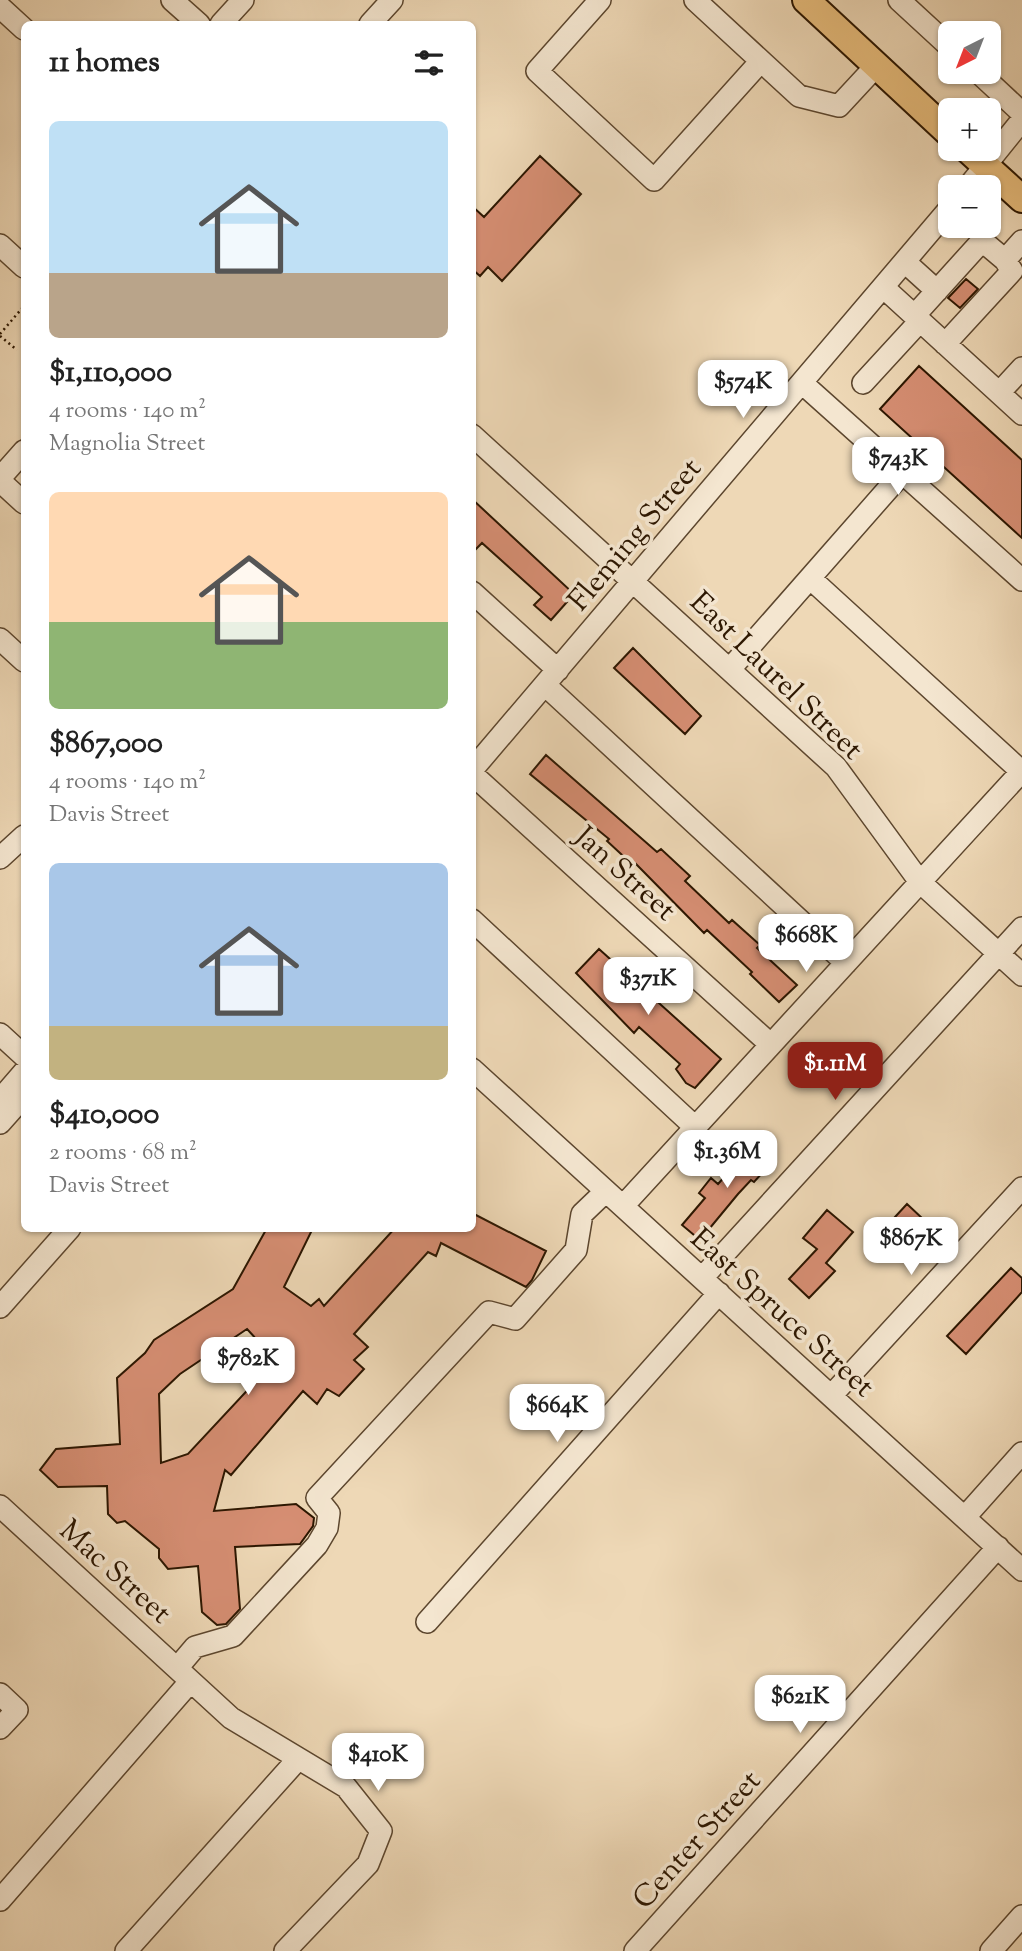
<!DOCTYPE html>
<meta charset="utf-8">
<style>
body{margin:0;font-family:"Sorts Mill Goudy",serif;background:#f6f6f6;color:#222;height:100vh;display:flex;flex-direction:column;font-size:26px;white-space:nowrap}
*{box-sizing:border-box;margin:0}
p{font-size:23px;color:#767676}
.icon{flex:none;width:38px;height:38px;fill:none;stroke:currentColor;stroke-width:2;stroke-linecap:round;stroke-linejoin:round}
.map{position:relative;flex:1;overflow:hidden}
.sheet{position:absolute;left:21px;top:21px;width:455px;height:1211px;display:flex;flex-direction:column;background:#fff;border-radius:10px;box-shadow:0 2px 5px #0004}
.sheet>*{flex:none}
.needle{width:46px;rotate:222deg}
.tools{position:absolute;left:938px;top:21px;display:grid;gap:14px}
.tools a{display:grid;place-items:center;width:63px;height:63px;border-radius:10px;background:#fff;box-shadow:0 2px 5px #0004;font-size:35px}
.price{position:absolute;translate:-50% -60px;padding:0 16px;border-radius:14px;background:#fff;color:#222;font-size:23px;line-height:46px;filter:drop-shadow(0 2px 4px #0008)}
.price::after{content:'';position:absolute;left:50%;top:42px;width:21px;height:16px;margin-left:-10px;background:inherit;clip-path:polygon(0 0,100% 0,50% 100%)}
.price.on{background:#8f2418;color:#fff}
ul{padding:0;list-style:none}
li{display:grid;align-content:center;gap:14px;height:371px;padding:0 28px}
li span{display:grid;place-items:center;height:217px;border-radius:10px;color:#555}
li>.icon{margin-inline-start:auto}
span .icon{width:126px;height:126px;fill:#fffc;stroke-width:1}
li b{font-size:30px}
h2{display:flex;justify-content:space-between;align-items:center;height:84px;padding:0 28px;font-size:30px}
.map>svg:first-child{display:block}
</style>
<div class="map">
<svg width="1022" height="1951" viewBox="0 0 1022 1951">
<rect width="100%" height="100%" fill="#eed8b6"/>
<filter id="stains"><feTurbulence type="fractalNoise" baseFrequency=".00286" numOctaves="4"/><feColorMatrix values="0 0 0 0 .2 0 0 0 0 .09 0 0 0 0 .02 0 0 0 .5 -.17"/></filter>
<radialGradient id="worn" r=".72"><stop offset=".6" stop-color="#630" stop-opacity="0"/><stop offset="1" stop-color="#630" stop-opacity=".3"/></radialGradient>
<path fill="#d68e73" stroke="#2c1600" stroke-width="2" fill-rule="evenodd" d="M540 156 581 194 502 281 488 267 480 276 472 269V206L484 217Z
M966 279 978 289 960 308 948 298Z
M919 366 1022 460V538L880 409Z
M472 499 574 594 551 620 534 605 542 597 482 543 472 553Z
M633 648 701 716 685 734 614 668Z
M546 755 657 852 661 849 690 876 685 881 729 923 732 920 760 945 757 948 797 985 779 1002 750 974 752 972 707 930 704 933 636 864 634 866 607 841 609 839 530 774Z
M599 949 721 1059 695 1088 686 1083 676 1069 680 1064 639 1027 634 1033 576 973Z
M756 1142 775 1159 754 1182 751 1180 738 1194 700 1240 682 1225 705 1198 699 1193 711 1178 718 1184Z
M907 1204 939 1234 915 1260 891 1239 904 1225 895 1217Z
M827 1210 853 1232 826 1263 835 1271 809 1298 789 1279 817 1249 803 1238Z
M472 1213 546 1251 532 1280 526 1287 441 1243 436 1256 428 1252 354 1334 368 1347 354 1360 364 1369 339 1396 327 1389 317 1404 303 1391 231 1475 225 1470 214 1511 296 1504 314 1518 313 1526 300 1544 235 1547 240 1609 226 1624 217 1625 202 1612 198 1566 168 1569 159 1558V1549L125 1521 117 1523 108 1514 107 1486 58 1487 40 1470 56 1449 120 1444 117 1378 145 1353 154 1340 233 1289 267 1228H313L284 1287 311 1306 319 1299 324 1306 395 1228H472ZM247 1329 269 1353 265 1358 271 1365 188 1454 161 1463 159 1394 180 1374Z
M1011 1268 1022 1278V1292L966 1354 947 1336Z"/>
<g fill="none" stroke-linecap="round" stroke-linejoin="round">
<defs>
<path id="minor" d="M172 0 199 24
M600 0 537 71 654 180 761 61
M695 0 799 96 839 106 877 65
M899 0 950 47
M0 7 24 29
M221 24 243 0
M370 24 392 0
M978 72 1022 113
M968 187 1022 120
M0 245 24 267
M905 262 937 291
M883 287 1022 414
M914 316 980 243 986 244 1005 260 1022 241
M945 344 1012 271 1005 260
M802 383 1022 580
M863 383 920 321
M999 393 1022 368
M472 435 836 767 920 882 1022 975
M0 478 24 451
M0 481 24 503
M811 579 1022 772
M472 592 558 670
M0 639 24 661
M730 669 903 472
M545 685 846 963
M472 770 950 208
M472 774 770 1044
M0 858 24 836
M472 920 695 1127
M0 1034 24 1056
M472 1069 1022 1570
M0 1100 24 1072
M0 1123 24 1096
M623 1206 1022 771
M702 1278 1022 928
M0 1307 70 1228
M831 1396 1022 1188
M0 1506 231 1718 346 1787 381 1831 368 1864 285 1951
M965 1517 1022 1453
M427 1622 719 1293
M178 1667 195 1647 233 1636 317 1545 327 1528 329 1513 317 1498 489 1312 515 1319 576 1250 582 1214 606 1191
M0 1694 17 1710 0 1728
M0 1900 189 1683
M126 1951 298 1759
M635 1951 998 1547
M991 1951 1022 1916"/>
<path id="major" d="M806 0 950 134
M967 149 1022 199"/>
</defs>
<use href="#minor" stroke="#5c462e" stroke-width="24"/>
<use href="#major" stroke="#2c1600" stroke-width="30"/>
<path stroke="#2c1600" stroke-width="2.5" stroke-dasharray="2 3.5" stroke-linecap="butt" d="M0 334 24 306
M0 336 17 350"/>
<use href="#minor" stroke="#f4e6d0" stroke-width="21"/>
<use href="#major" stroke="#e7bc7b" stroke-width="26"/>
</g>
<g text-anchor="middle" stroke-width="7" stroke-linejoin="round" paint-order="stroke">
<g font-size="30" fill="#2c1600" stroke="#f4e6d0">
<text transform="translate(634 534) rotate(-50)" y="10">Fleming Street</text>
<text transform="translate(777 675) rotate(44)" y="10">East Laurel Street</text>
<text transform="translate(626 873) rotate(42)" y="10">Jan Street</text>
<text transform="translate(783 1312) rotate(42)" y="10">East Spruce Street</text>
<text transform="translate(116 1571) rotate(42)" y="10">Mac Street</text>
<text transform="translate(696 1839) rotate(-48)" y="10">Center Street</text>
</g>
</g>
<rect width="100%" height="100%" filter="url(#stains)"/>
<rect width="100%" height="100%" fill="url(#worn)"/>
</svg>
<div class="tools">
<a><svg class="needle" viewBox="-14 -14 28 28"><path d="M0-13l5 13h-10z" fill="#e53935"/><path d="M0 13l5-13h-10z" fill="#767676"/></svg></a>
<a>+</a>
<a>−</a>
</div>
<b class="price" style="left:743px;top:420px">$574K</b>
<b class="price" style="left:898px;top:497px">$743K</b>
<b class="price" style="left:806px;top:974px">$668K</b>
<b class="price" style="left:648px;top:1017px">$371K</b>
<b class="price on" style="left:835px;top:1102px">$1.11M</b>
<b class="price" style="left:727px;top:1190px">$1.36M</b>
<b class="price" style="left:911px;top:1277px">$867K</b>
<b class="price" style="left:248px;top:1397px">$782K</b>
<b class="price" style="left:557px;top:1444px">$664K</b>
<b class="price" style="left:800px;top:1735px">$621K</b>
<b class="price" style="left:378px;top:1793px">$410K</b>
<section class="sheet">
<h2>11 homes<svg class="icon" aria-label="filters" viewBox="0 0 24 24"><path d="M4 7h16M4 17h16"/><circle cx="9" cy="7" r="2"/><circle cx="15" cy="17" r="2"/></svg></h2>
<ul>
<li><span style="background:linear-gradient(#bfe0f5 70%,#b9a48a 0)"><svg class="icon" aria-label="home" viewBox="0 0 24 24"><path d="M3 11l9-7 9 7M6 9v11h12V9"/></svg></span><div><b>$1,110,000</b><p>4 rooms · 140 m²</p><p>Magnolia Street</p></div></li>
<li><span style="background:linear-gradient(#ffd9b3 60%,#8fb573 0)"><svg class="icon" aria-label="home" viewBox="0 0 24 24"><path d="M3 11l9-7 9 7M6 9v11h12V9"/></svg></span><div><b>$867,000</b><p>4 rooms · 140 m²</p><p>Davis Street</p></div></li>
<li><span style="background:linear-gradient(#a9c7e8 75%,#c2b280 0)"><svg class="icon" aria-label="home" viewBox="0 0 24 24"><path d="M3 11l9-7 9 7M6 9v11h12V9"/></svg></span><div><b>$410,000</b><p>2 rooms · 68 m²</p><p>Davis Street</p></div></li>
</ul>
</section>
</div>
